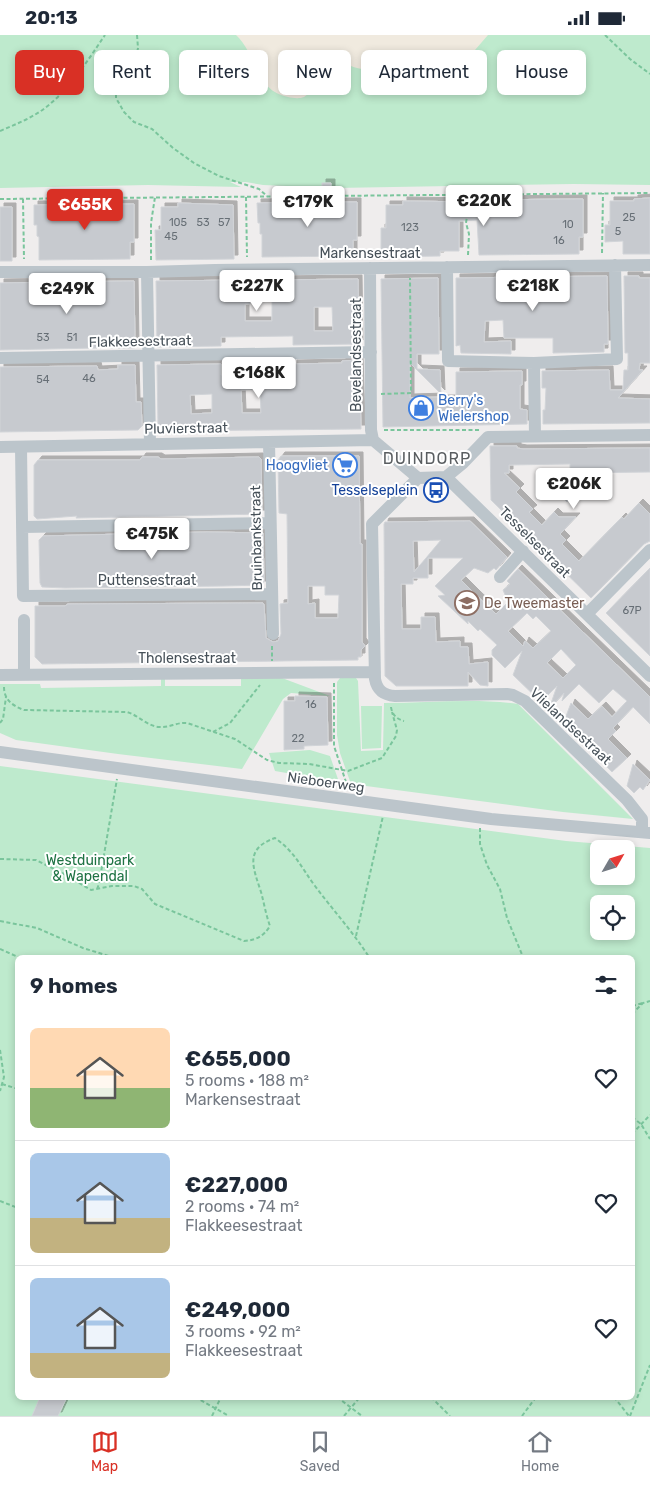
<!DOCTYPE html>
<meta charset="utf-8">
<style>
body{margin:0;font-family:Rubik,sans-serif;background:#f6f6f7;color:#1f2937;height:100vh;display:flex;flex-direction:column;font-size:19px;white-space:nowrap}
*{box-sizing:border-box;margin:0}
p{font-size:16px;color:#747a83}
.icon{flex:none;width:28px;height:28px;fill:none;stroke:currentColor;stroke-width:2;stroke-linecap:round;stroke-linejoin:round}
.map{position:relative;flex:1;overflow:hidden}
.details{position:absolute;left:15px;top:920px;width:620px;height:445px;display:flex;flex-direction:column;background:#fff;border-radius:8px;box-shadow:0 2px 8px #0003}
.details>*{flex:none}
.banner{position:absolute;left:15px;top:15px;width:620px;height:45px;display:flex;gap:10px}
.needle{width:32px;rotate:51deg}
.fabs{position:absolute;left:590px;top:805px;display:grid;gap:10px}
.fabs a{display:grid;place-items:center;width:45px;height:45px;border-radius:8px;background:#fff;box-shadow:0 2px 8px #0003;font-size:25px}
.price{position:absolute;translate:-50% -42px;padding:0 11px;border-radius:5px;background:#fff;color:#222;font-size:16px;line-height:32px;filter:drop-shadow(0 1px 2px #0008)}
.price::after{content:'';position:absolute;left:50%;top:30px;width:15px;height:11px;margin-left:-8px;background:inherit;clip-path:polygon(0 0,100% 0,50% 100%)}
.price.active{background:#d93025;color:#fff}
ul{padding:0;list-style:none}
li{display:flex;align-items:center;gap:15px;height:125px;padding:0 15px}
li+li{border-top:1px solid #e0e1e3}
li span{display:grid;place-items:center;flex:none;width:140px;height:100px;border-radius:8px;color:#555}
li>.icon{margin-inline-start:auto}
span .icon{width:60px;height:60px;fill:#fffc;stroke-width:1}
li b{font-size:21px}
h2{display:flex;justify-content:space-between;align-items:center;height:60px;padding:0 15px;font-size:21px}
.pill{padding:0 18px;border-radius:8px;background:#fff;box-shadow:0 2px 8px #0003;font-size:18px;line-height:45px}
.pill.active{background:#d93025;color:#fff}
.status{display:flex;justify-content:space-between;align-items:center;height:35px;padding:0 25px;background:#fff;direction:ltr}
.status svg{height:14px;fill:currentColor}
.tabs{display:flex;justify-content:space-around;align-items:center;height:70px;border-top:1px solid #e0e1e3;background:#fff;font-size:14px;color:#747a83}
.tabs a{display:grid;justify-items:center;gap:2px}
.tabs .active{color:#d93025}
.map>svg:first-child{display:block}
</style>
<div class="status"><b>20:13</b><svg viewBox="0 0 49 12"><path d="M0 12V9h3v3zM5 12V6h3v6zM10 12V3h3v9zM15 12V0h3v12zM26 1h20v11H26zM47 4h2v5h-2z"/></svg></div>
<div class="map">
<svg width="650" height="1381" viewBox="0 0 650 1381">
<defs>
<filter id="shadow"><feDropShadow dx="4" dy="-4" stdDeviation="0" flood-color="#0004"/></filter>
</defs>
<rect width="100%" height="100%" fill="#efeded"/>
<path fill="#beeacd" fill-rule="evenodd" d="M0 0H650V150L574 149 335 153 263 150 246 147H230L241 152 148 150 0 153Z
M241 642 282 643 330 661 291 658 283 664 242 734 118 719 16 705 0 698V649H40L41 653 161 651V643H165V651H241Z
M340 643H356L358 646 361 716 383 715 384 668C427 668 476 663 518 669L633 784 563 777 351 749 340 718 337 700V647Z
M361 671H382L381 713 362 714Z
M310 715 330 721 339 747 275 736 269 718Z
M0 731 566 806 650 813V1381H0ZM599 814H626V841H599ZM599 869H626V896H599ZM18 922H632V1362H18Z"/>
<path fill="#f0eadf" d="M236 0H488L475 15 425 28 414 39C403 40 395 34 385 31 376 30 370 34 362 34 351 33 344 26 333 26 305 28 319 53 304 62 299 64 293 63 288 62 255 56 257 19 236 0Z"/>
<path fill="#c7cacf" stroke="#d1d4d8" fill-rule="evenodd" filter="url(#shadow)" d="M322 148H331V167H357V205H353V221L262 222V199H260V188H258L257 168 322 167Z
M650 163V219H623V206L605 207V190H610V166H634V164Z
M583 164V202H579V219L479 220 477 185 459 186V216H440V221L381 222V193H386V170H403V166L474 167V165Z
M178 168 233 170 234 224 156 225 155 195H161V172H178Z
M134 169V207H130V224L39 225V202L37 201V190H34V170Z
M0 172H12V226H0Z
M607 241 608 309H604V317L553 318V303H504L503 285 485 286 484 307 511 306V319L461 318 460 310 456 311V243Z
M624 241H639V243H650V328H640L639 335H643L618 363 650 364V388L543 389V375H545L546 353H542V336L609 335 610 355H623L624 335H628V318H625Z
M438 243 439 319H417V334L440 335 441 359 410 328V363L441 362V364H456V337L522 336V350H520V374L527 375V389L383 392 381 244Z
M358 244 359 309 293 310V301L221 302V311L157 312 156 246 250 245V269H245V286H272V245ZM314 272H332L333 296H314Z
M134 246 135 313H118V309L97 310V313L0 315V248Z
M359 325 361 394 165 396 158 390 157 330 221 329V340L293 339V329L342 328V326ZM260 354 261 378H242L241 355ZM212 359V378L191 379 190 360Z
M118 330H135L136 367H141L142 391 138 395 0 397V332L97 331 98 335 118 334Z
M490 411H517V413L523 414 650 413V437L570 438V429L509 430V438H504L520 453 516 457 533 474 529 477 542 490 554 477 559 482H576L560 499 566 505 562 509 579 526 622 482 624 484 639 468 650 479V506L644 509 591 563 491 465Z
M281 421H359L360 509H362V607L365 611 361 615V622H358V625L42 629 35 622V571H65L68 569 263 568 264 570 266 603 273 607 278 606 281 599 280 569 288 568 287 479 279 478 278 425ZM308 551H325V560H339L338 583H315V568L308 569Z
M142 422H158L161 424 259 422 261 424 262 479 76 483 77 481 37 484 34 481V430L38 425H140Z
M547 447H561L572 455 573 460 567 467Z
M470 486 507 522 496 535 494 533 488 538 474 533 461 545 476 560 496 579 508 567 503 555 510 549 507 546 518 534 650 662V689L633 672 613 693 616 696 608 704 627 723 612 737 563 689 571 668 588 684 602 671 612 682 627 666 613 654 599 668 579 649 562 666 564 658 549 674 557 651 541 667 513 640 522 616 505 633 492 620V615L497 610 480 594 478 596 468 586V589L438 561 445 560 435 551 463 523H428V543H413V549H401L402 594H421V582H435L436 607 460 606V612H468L469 629 488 627V651L480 650 468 637V651H396L385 641 384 489 385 487ZM441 505 426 523 414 537 413 506ZM527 578 533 584 536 581 551 596 533 613 525 606 523 611 508 596ZM561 614 576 630 563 643 547 628Z
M207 497 263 498 264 547 262 550 224 551 65 553 42 552 40 548 39 505 43 501Z
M650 533V621L606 578Z
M295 661 327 662 328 710 304 711V714L284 715V666H295Z
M633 729 650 745 643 755 640 752 634 758 627 751Z
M40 1362H67L58 1381H32Z"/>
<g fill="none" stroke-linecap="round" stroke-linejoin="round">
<path stroke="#7ac59c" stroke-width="2" stroke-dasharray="4 2.5" stroke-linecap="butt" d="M137 0 138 13 136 23 131 33 116 55V63L124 77 134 87 152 94 173 113 194 128 219 141 259 154 268 162
M605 0 630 24 650 39
M0 96C16 89 32 83 45 73 70 54 88 25 105 0
M246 162 247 222
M0 164 650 158
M23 164 24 224
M602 218 603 158
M468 220 469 199 466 188 470 161
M151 225V188L155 162
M381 359 411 358 410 243
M384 395H479
M272 611V626
M334 648V711L348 753
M4 652C4 665 13 671 24 675L127 677C138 680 147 691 159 692 169 693 177 687 187 688L235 704 267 725 279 728 309 729 348 736 382 723 396 701 397 695 392 677
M391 672C392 680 397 684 404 686
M0 688 3 684 6 662
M213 697 230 688 260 650
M480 793V809L487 830 500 854 507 883 523 922
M0 824 36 825 64 839 91 855 112 851H134L142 854 155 869 244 906C256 905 263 902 270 891 266 880 264 868 261 857 253 832 244 814 275 803 295 817 301 832 315 851 333 875 353 897 369 922
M97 854 99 849 117 744
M0 886 37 893 83 913 112 922
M356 901 383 781
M0 914 18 922
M632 971 643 968
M632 979 643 968 650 966
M0 1015 4 1042 0 1056
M2 1049 18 1054
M632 1082 641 1089 650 1104
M632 1099 650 1080
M0 1166 18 1173
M195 1362 229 1381
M337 1362 362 1381
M431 1362 450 1381
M614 1362 629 1381
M212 1381 221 1362
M344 1381 360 1362
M522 1381 536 1362
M630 1381 650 1330"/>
<path stroke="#bcc5cb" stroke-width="12" d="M447 232 448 326 534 328 617 324 615 230
M370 233 371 395 373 405
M0 237H147L215 235 650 230
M147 237 150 409
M0 323 371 317
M534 328 535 401
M373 405 418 443 446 442 463 428 488 402 650 400
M269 407 273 599
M0 412 373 405
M21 412 23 561 271 559
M446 442 650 641
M418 443 372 489 375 644C377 655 383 660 395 661L507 659 513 660 525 666 627 765 642 784V797
M22 492 270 488
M500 542 523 516
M587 579 650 515
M24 585V639
M0 640 375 637
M0 717 491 784 650 798"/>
</g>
<defs>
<symbol id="shop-ring" viewBox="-11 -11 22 22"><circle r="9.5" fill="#fff" stroke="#3f7fe0" stroke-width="1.5"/><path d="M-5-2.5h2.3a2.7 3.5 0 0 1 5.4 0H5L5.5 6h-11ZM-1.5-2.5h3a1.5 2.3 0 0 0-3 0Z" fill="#3f7fe0"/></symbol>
<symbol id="supermarket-ring" viewBox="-11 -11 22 22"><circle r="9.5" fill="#fff" stroke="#3f7fe0" stroke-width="1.5"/><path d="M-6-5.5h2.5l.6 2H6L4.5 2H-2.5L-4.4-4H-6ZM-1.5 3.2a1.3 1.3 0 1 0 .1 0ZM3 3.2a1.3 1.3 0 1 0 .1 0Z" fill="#3f7fe0"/></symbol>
<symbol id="bus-ring" viewBox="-11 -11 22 22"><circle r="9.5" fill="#fff" stroke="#1a4fb4" stroke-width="1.5"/><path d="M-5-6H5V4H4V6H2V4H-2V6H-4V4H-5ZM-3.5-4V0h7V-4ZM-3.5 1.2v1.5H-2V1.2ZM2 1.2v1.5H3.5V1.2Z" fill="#1a4fb4"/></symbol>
<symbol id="school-ring" viewBox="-11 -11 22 22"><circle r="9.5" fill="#fff" stroke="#8d6e63" stroke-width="1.5"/><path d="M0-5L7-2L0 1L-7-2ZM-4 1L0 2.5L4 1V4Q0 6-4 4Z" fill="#8d6e63"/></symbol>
</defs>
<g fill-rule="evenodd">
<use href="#shop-ring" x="407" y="359" width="28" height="28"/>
<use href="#supermarket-ring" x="331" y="416" width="28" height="28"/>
<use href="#bus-ring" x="422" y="441" width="28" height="28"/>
<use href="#school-ring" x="453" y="554" width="28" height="28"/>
</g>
<g text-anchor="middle" stroke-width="4" stroke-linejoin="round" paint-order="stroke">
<g font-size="11" fill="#676f76">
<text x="629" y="186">25</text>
<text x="178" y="191">105</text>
<text x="203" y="191">53</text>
<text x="224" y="191">57</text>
<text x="568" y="193">10</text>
<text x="410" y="196">123</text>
<text x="618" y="200">5</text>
<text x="171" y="205">45</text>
<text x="559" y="209">16</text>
<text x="43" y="306">53</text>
<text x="72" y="306">51</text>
<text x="89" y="347">46</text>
<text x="43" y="348">54</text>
<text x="632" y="579">67P</text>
<text x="311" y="673">16</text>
<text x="298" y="707">22</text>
</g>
<g font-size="14" fill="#475159" stroke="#fff">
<text x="370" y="223">Markensestraat</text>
<text transform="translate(140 306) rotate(-1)" y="5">Flakkeesestraat</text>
<text transform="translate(356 320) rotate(-90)" y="5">Bevelandsestraat</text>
<text transform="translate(186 393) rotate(-1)" y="5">Pluvierstraat</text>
<text transform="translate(256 503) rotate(-91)" y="5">Bruinbankstraat</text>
<text transform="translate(535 507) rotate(45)" y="5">Tesselsestraat</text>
<text x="147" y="550">Puttensestraat</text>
<text x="187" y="628">Tholensestraat</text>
<text transform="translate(571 691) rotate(43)" y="5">Vlielandsestraat</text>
<text transform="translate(326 747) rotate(8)" y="5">Nieboerweg</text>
</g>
<g font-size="14" fill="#366cbe" stroke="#fff" text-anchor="start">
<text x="438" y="370">Berry's<tspan x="438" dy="16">Wielershop</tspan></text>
<text x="328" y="435" text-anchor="end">Hoogvliet</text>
</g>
<g font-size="14" fill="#164399" stroke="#fff" text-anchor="end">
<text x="418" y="460">Tesselseplein</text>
</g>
<g font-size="14" fill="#785e54" stroke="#fff" text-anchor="start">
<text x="484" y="573">De Tweemaster</text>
</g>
<g font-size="14" fill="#1f7344" stroke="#fff">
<text x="90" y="830">Westduinpark<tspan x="90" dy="16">&amp; Wapendal</tspan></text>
</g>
<g font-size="16" letter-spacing="1" fill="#5a5e61" stroke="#fff">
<text x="427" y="429">DUINDORP</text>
</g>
</g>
</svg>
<div class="fabs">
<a><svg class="needle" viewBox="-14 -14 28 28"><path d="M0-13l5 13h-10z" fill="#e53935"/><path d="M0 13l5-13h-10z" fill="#747a83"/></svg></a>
<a><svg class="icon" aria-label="locate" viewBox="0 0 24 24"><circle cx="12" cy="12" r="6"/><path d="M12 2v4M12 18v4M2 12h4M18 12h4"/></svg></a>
</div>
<b class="price" style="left:484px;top:192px">€220K</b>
<b class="price" style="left:308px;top:193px">€179K</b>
<b class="price active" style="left:85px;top:196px">€655K</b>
<b class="price" style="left:257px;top:277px">€227K</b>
<b class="price" style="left:533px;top:277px">€218K</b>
<b class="price" style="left:67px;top:280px">€249K</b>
<b class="price" style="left:259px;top:364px">€168K</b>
<b class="price" style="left:574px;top:475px">€206K</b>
<b class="price" style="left:152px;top:525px">€475K</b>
<div class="banner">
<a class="pill active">Buy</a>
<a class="pill">Rent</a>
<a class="pill">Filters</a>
<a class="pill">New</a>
<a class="pill">Apartment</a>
<a class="pill">House</a>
</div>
<section class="details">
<h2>9 homes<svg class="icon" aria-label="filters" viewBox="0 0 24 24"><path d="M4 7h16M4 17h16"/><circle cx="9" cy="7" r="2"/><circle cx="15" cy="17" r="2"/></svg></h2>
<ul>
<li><span style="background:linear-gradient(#ffd9b3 60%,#8fb573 0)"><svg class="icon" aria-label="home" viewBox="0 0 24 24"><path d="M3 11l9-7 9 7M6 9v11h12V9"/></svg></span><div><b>€655,000</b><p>5 rooms · 188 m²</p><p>Markensestraat</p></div><svg class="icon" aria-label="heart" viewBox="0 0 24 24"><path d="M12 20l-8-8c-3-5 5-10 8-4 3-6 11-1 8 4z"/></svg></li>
<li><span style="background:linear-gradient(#a9c7e8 65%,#c2b280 0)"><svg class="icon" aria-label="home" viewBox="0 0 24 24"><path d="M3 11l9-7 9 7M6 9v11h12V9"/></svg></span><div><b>€227,000</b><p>2 rooms · 74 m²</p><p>Flakkeesestraat</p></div><svg class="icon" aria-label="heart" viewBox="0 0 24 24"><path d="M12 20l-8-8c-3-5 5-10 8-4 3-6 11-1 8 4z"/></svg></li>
<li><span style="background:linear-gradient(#a9c7e8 75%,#c2b280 0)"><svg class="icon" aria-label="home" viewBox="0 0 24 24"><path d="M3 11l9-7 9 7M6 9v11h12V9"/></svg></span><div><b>€249,000</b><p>3 rooms · 92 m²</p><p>Flakkeesestraat</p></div><svg class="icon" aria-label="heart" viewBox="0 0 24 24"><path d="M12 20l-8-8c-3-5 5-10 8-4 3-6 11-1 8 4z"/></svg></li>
</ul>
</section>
</div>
<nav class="tabs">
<a class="active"><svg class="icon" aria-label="map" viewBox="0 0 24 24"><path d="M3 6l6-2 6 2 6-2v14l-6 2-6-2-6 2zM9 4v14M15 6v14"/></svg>Map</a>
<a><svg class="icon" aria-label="saved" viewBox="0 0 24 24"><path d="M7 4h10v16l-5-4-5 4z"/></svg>Saved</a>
<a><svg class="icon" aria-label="home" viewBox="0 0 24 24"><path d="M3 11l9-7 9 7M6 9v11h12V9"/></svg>Home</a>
</nav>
